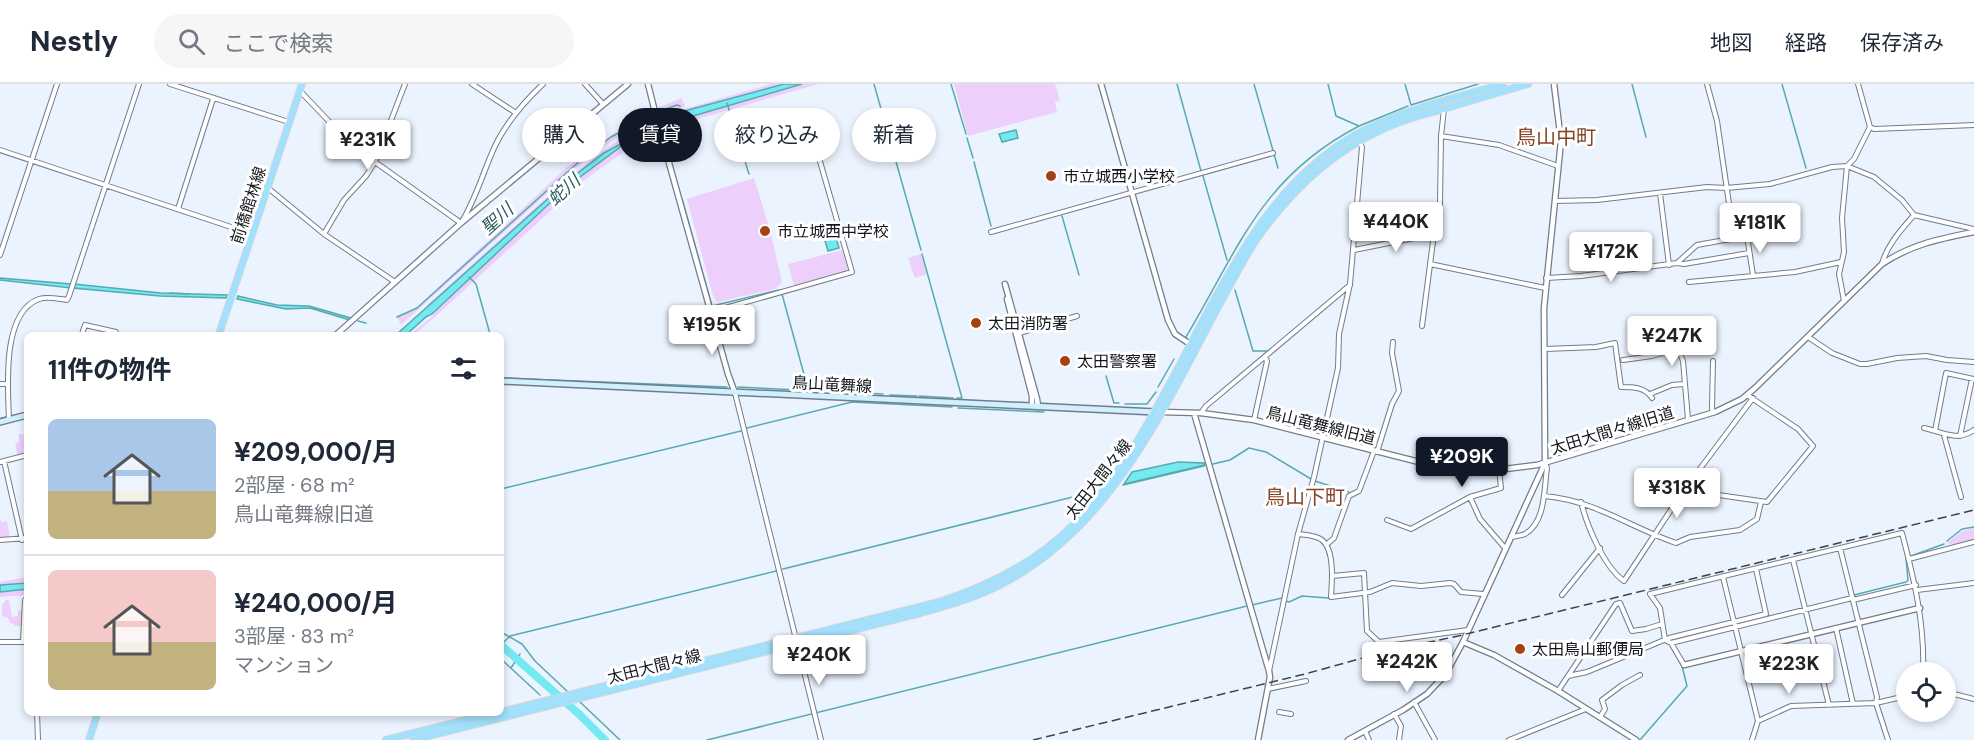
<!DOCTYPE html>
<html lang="ja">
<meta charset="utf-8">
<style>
body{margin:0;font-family:"DM Sans","Noto Sans JP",sans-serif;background:#f6f6f7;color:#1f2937;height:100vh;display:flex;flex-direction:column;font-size:22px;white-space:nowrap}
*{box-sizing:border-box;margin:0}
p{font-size:20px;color:#747a83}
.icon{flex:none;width:33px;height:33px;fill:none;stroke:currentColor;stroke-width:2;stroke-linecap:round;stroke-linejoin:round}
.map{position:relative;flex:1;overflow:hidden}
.drawer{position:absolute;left:24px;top:248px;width:480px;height:384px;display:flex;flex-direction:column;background:#fff;border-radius:9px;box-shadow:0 3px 9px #0003}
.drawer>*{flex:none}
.banner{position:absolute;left:522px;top:24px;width:570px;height:54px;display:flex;gap:12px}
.fabs{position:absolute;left:1896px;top:578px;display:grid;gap:12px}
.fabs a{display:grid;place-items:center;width:60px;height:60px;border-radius:50%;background:#fff;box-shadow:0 3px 9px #0003;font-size:30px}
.price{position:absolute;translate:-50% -51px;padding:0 14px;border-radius:6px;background:#fff;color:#222;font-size:20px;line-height:39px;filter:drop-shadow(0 2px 3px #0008)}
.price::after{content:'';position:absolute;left:50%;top:36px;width:18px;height:14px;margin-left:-9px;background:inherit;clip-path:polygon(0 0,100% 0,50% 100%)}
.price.current{background:#111827;color:#fff}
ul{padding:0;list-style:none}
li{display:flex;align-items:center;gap:18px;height:150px;padding:0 24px}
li+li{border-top:2px solid #e0e1e3}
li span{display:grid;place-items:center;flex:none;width:168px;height:120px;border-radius:9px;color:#555}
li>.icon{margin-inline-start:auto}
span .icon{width:72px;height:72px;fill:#fffc;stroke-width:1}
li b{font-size:26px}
h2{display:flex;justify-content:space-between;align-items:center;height:72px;padding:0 24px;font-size:26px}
.pill{padding:0 21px;border-radius:27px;background:#fff;box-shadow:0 3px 9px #0003;font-size:21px;line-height:54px}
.pill.current{background:#111827;color:#fff}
header{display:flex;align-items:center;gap:36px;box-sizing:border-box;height:84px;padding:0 30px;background:#fff;border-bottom:2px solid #e0e1e3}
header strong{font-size:28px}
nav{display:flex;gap:33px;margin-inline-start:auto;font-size:21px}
.search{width:420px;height:54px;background:#f6f6f7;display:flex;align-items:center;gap:15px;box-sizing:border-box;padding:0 21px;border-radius:33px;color:#747a83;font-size:22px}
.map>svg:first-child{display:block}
</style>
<header>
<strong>Nestly</strong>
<div class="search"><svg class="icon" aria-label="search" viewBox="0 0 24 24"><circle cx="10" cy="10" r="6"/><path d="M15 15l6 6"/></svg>ここで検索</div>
<nav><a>地図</a><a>経路</a><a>保存済み</a></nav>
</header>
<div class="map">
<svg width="1974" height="656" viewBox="0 0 1974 656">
<rect width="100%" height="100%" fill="#ebf3ff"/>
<path fill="#edcffb" d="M771 0H784L677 29 622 57 570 95 428 224 426 222 568 94 611 61 644 42 677 27Z
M802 0H818L694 36 662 47 631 63 583 97 435 233 415 250H411L433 232 432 229 568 102 623 61 676 37Z
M954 0H1055L1060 16 1055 18 1057 28 968 52Z
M682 14 685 23 657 31V24Z
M650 29 652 35 612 57 571 88 401 241 397 232 414 226 567 83 611 51Z
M754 94 770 146 782 198 775 205 717 218 713 212 687 115Z
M843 166 848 184 847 187 794 202 788 180Z
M921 170 927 190 915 194 908 174Z
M19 350H23L25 354 23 372 18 373 15 360 19 358Z
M0 432 1 438 7 437 10 454 0 455Z
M1974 444V456L1954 461 1947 459 1962 447Z
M27 493V499L24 500 0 501V498Z
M27 505V511L0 513V508Z
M6 516H9L12 533 18 532V527L23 526 22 542H14V540L10 539 8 534 2 532V521Z"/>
<path fill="#74e9f0" stroke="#57aab0" stroke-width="1.5" d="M784 0H802L676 37 623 61 568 102 432 230 426 233 407 250H397L570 95 604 69 677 29Z
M1016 46 1018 54 1002 58 999 50Z
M834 147 839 164 828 167 823 150Z
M0 194 71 200V204L0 196Z
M74 200 161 209 227 211 226 214 160 212 73 204Z
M238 212 277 221 309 222 351 234 350 236 310 224 286 225 237 215Z
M1178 378 1204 379 1205 381 1124 400 1132 388Z
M27 499V505L0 508V501Z"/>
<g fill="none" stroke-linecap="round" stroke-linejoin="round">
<path stroke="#57aab0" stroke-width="1.5" d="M874 0 921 166
M951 0 966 50
M1177 0 1201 87
M1254 0 1278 84
M1328 0 1336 32 1359 42 1408 22
M1405 0 1411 21 1478 0
M1632 0 1646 53
M1782 0 1806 84
M727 19 749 90
M660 27 677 21 680 22
M967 54 973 74
M974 78 991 142
M1203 92 1227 176
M682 115 712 222 779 206
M1062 132 1079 191
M922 170 962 314H957
M469 193 476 200 490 250
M1235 206 1253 267H1268
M170 209 189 210
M782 210 808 305
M397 233 417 224 583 74 611 53 648 33
M358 237 366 239
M1186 253C1239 164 1261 93 1359 42
M501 290 502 294 727 303
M1106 292 1114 319H1119
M738 303 883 310
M1158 303 1174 275
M890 311 917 312
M919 312 953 314
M1125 320H1147L1156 308
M958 324 1044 328
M747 344 852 318 952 323
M1213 380 1230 376 1249 364 1266 368 1311 395
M1315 397 1349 408
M1123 401 1204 382
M501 405 741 347
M1947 457 1962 445 1974 443
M1911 472 1944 460
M783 485 1089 409
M1854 511 1906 498 1908 496 1906 474
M1286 517 1289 518 1302 512 1328 514
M1252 521 1282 514
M501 548 522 560 535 577 568 608
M1671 558V556L1849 513
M501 561 510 552 776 487
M501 575 540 611
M511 584 520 570
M579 617 620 656
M707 656 1247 522
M1640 656 1687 602 1682 582 1671 563"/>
<path stroke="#74e9f0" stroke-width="8" d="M501 561 580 631 605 656"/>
<defs>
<path id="minor" d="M170 0 289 38
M472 0 516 29
M585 0 603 20
M1707 0 1717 37 1734 154
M300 7 342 51 375 78 461 139C476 115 483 88 495 62 506 39 524 18 543 0
M1870 43 1874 45 1974 41
M1441 52 1499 61 1558 82
M0 66 252 150
M268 104 324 150 395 198
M1660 109 1669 181
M1555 117 1597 116 1707 103 1726 104 1770 100 1832 83 1847 82 1874 93 1902 116 1914 131 1974 145
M178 125 213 15
M991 148 1273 69
M324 150 344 116 366 92 375 78 405 0
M1354 166 1434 150
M0 171 57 0
M1677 179 1697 161 1747 152 1753 191
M1430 180 1545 204
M1882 180C1887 161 1901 146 1914 131
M1546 194 1581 192 1677 179 1684 180 1749 169
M1689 198 1795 188 1841 178
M1844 217 1839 190 1844 168 1842 134 1847 82 1854 75 1870 43 1858 0
M711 228 852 188 819 74
M1422 242 1434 150 1440 120 1441 52 1444 25
M82 250 85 241 116 248V250
M1016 250 1077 232
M1808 253 1832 269 1860 280H1867L1897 274 1926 272 1947 276 1974 278
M1545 265 1596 263 1615 259 1621 303C1633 303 1645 303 1652 314
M1623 276 1652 272 1678 264 1683 277 1688 335
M1713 277 1712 324 1713 328
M0 300H8
M735 309 821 656
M1650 310 1672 301 1684 300
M1201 329 1206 322 1350 201
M9 336C8 304 1 229 39 215 48 212 58 215 67 216L69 212 139 0
M1254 336 1267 277 1265 273
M1924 344C1942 348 1957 358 1974 346
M1935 347 1946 289 1974 295
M1944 351 1961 413
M1960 352 1972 295
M1377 368 1392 320 1399 307 1392 269 1393 258
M4 377 22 456
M0 378 27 371
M1684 406 1767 418 1813 362 1798 345 1747 311
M1545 412C1596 417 1629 443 1676 459L1690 453 1740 446 1757 435 1761 418
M1470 413 1501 404 1499 385
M1581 418C1587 442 1604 483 1624 497L1684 406 1753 314
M1387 436 1411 445 1470 413 1480 435 1505 464
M1298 450C1306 451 1316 451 1322 456 1335 466 1332 499 1331 513L1370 508 1392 499 1421 502 1450 499 1454 500 1461 508 1483 510
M1511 453C1515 452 1521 452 1525 450 1546 438 1544 404 1547 384L1545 379
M0 456 27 454
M1326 461 1334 454 1349 412 1359 407 1374 367
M1840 464 1877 613 1876 619 1888 656
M1909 475 1974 458
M1793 476 1829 621
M1332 492 1364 489 1367 547 1379 558 1468 546
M1723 493 1758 637 1752 656
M1917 506 1974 499
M1562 511 1600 464
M1853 516 1916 501
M1836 544 1853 620
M0 558H27
M23 558 25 516 27 514
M1671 559 1852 514
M1684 581 1671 559 1665 556 1660 524 1650 510 1902 449C1914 495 1925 540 1923 588
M1269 587 1298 450 1314 393 1338 284 1339 250 1350 200 1362 63 1359 57
M1568 592 1587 588 1669 554 1766 530 1756 485
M1268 605 1306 597
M1558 607 1616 520 1620 519 1632 547 1646 545 1662 540
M1946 608 1974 615
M1414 618 1435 656
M37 628 38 656
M1279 628 1291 630
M1394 630 1401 642 1399 656
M1600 633 1605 625 1602 616 1622 601 1640 591
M1758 637 1791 622 1876 619 1906 612
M1365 647 1369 656
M1509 656 1586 625"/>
<path id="tertiary" d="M648 0 657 36 728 290 735 309
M1101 0 1168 236 1175 250 1190 260
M1005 200 1037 315 1038 323
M1007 215 1032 312V322
M337 250 461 139 628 0
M1161 328 1201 329 1254 336 1431 381 1497 386 1537 381 1715 328 1742 315 1755 304 1882 180C1912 160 1939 155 1974 148
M1194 329 1269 587 1270 593 1258 656
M1463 558 1494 571 1558 607 1636 656
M1684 581 1920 524
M1348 656 1403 626 1427 610 1445 591 1463 558 1545 379 1544 224 1561 57 1554 0"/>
<path id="secondary" d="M501 297 1156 328
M0 338 27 331"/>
<path id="primary" d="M219 250 302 0
M501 628 939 518C988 502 1035 479 1072 442 1133 382 1173 291 1214 216 1244 162 1274 112 1323 73 1373 31 1442 18 1503 0
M89 656 98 628
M386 656 498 628
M413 656 921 529C946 522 971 515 994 504 1131 438 1180 280 1254 159 1287 111 1329 69 1383 45 1402 36 1423 30 1444 25 1472 16 1500 8 1528 0"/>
</defs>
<use href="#minor" stroke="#737c8a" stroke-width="6"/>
<use href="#tertiary" stroke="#737c8a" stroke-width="7"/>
<use href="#secondary" stroke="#737c8a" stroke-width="8"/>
<use href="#primary" stroke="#d5d5d6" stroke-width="8"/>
<use href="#minor" stroke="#fff" stroke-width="4"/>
<use href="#tertiary" stroke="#fff" stroke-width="4.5"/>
<use href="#secondary" stroke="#d0f0fe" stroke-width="5"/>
<use href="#primary" stroke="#a1e1fd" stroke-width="6"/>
<path stroke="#3d4248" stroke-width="1.5" stroke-dasharray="9 4.5" stroke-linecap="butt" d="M1033 656 1305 590 1388 567 1458 552 1974 426"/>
</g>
<g fill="#a64211" stroke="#fff" stroke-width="2">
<circle cx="1051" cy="92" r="6"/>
<circle cx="765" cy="147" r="6"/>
<circle cx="976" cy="239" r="6"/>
<circle cx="1065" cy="277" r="6"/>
<circle cx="1520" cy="565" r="6"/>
</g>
<g text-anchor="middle" stroke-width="6" stroke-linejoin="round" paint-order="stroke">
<g font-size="16" fill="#13171c" stroke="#fff" text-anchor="start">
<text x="1063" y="98">市立城西小学校</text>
<text x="777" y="153">市立城西中学校</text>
<text x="988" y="245">太田消防署</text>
<text x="1077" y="283">太田警察署</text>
<text x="1532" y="571">太田鳥山郵便局</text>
</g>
<g font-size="16" fill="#13171c" stroke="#fff">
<text transform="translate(248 121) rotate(-72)" y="6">前橋館林線</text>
<text transform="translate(832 300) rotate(3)" y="6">鳥山竜舞線</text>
<text transform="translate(1321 341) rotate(14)" y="6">鳥山竜舞線旧道</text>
<text transform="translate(1612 346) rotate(-17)" y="6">太田大間々線旧道</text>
<text transform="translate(1098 395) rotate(-52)" y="6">太田大間々線</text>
<text transform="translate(654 582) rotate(-14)" y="6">太田大間々線</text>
</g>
<g font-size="18" font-style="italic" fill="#295c5f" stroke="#fff">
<text transform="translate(564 106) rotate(-42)" y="6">蛇川</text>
<text transform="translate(497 135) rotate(-42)" y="6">聖川</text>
</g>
<g font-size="20" fill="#854227" stroke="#fff">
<text x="1556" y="60">鳥山中町</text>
<text x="1305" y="420">鳥山下町</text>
</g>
</g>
</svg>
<div class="fabs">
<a><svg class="icon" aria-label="locate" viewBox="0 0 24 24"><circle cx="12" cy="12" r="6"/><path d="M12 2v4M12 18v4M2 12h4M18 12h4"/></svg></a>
</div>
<b class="price" style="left:368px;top:87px">¥231K</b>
<b class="price" style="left:1396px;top:169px">¥440K</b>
<b class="price" style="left:1760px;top:170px">¥181K</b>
<b class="price" style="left:1611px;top:199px">¥172K</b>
<b class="price" style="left:712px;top:272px">¥195K</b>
<b class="price" style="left:1672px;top:283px">¥247K</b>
<b class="price current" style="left:1462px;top:404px">¥209K</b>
<b class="price" style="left:1677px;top:435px">¥318K</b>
<b class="price" style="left:819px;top:602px">¥240K</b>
<b class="price" style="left:1407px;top:609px">¥242K</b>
<b class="price" style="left:1789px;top:611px">¥223K</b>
<div class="banner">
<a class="pill">購入</a>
<a class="pill current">賃貸</a>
<a class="pill">絞り込み</a>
<a class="pill">新着</a>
</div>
<section class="drawer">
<h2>11件の物件<svg class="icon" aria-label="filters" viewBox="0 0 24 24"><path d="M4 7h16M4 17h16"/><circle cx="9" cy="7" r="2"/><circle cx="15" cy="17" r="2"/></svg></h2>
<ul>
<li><span style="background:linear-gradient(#a9c7e8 60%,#c2b280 0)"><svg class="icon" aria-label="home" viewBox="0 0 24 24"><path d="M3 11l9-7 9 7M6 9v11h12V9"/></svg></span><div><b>¥209,000/月</b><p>2部屋 · 68 m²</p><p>鳥山竜舞線旧道</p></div></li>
<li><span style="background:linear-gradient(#f6c9c9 60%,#c2b280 0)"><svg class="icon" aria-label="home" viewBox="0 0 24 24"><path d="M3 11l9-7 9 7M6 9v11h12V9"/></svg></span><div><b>¥240,000/月</b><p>3部屋 · 83 m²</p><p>マンション</p></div></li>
</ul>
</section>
</div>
